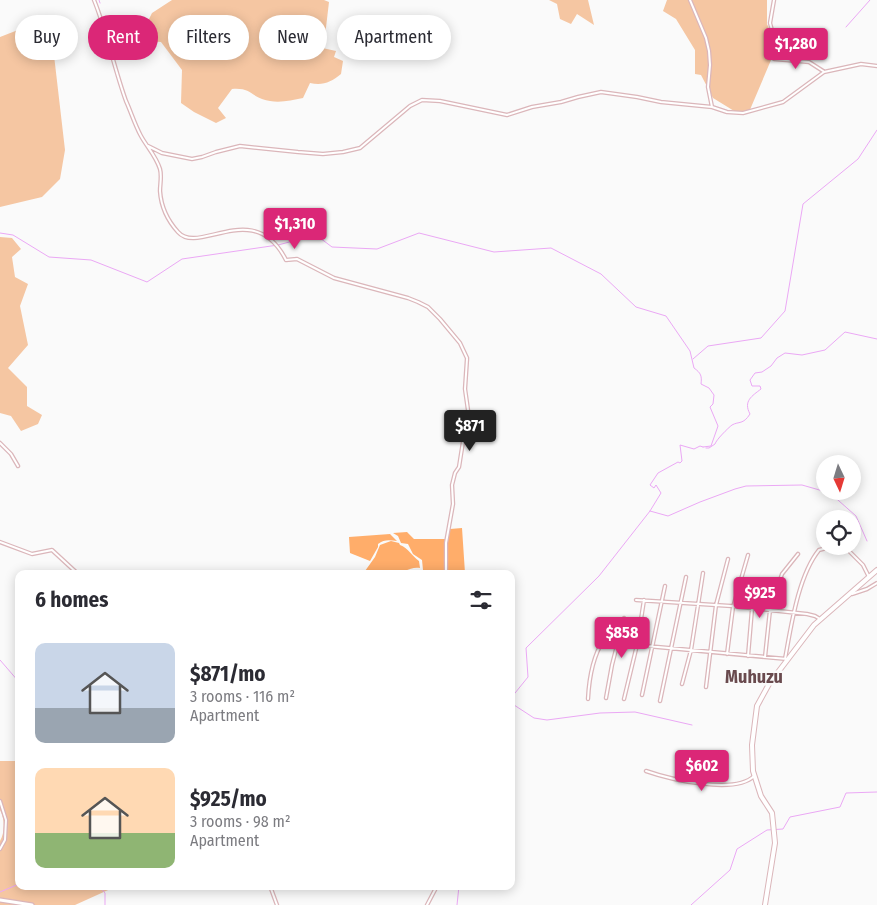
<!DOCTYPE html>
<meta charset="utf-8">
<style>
body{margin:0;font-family:"Fira Sans Condensed",sans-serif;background:#f7f7f7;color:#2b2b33;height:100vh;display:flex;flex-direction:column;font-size:19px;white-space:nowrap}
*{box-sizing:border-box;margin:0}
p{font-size:16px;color:#7c7c81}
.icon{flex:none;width:28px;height:28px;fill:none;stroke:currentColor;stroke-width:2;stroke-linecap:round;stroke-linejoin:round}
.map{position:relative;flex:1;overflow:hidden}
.drawer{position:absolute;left:15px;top:570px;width:500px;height:320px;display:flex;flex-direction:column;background:#fff;border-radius:10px;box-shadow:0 2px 12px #0003}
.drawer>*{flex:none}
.hud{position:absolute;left:15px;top:15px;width:500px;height:45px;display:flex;gap:10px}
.needle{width:32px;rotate:176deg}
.tools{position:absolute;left:816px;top:455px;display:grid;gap:10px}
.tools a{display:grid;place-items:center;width:45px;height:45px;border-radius:50%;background:#fff;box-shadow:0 2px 12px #0003;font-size:25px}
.price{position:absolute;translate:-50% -42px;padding:0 11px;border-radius:5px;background:#db2777;color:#fff;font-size:16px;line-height:32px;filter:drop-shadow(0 1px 2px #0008)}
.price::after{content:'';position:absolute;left:50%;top:30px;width:15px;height:11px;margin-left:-8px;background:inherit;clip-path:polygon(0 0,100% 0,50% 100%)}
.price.selected{background:#222;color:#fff}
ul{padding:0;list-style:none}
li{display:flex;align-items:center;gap:15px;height:125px;padding:0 20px}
li span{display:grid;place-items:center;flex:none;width:140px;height:100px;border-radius:10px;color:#555}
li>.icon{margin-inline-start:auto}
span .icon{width:60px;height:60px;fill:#fffc;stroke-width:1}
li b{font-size:21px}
h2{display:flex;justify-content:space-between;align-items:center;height:60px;padding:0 20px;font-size:21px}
.pill{padding:0 18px;border-radius:22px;background:#fff;box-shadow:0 2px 12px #0003;font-size:18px;line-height:45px}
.pill.selected{background:#db2777;color:#fff}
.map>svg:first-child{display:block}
</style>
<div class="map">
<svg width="877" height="905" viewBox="0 0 877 905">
<rect width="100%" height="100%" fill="#fafafa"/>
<path fill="#f5c6a2" d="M172 0H324L329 2 325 36 318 47 336 51 334 57 343 61 341 74C331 82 323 86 310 83L303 98C289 101 276 104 262 99 248 93 249 88 232 89L218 108 226 118 216 123 194 112 181 103 182 70 161 42 148 41 146 25 152 13Z
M549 0H588L594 25 577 14 571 24 560 19 557 4Z
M667 0H767V24L777 46 749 112 739 114 713 98 701 75 695 74V50L676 19 663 11Z
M18 30 52 38 65 150 60 179 42 197 0 207V37Z
M0 237 12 238 21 249 12 257 15 277 28 284 20 306 28 345 8 368 27 387V406L42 415 38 424 21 431 11 416 0 413Z
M0 761H19V886H117L75 905H0V841C5 832 5 819 0 810Z"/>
<path fill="#ffad6a" d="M462 528 465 573 463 571 457 574H447V545L450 529Z
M407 532 414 539H446L445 574H429L423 570 422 560 413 554 408 544 401 543 398 536 393 533Z
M390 534 397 541C390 540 384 539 378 544V547L370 561 350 553 349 537Z
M391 541 399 543 400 545C408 548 412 556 419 561L420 568C414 567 410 569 405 571 394 575 376 577 365 571L375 557 380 545Z"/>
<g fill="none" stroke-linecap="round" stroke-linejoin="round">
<path stroke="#eba8f5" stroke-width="1" d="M99 0 100 3
M846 27 870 0
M0 233 13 235 49 257 91 260 147 282 182 259 278 245 316 235 332 247 377 249 419 233 494 252 551 248 601 274 636 307 666 316 690 351 694 368C701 373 702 376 701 384L709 388 714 395 713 404 710 407 718 426 711 446 703 447
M693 359 708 346 761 338 785 311 803 204 858 159 877 130
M706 448H709L715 444C716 440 728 428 732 425 739 421 743 425 750 414 743 401 752 396 761 389L760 386H752L750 380 755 373 762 372 771 366 777 358 785 353 802 355 825 350 845 332 877 339
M650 511 668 516 700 502 735 489 746 486 802 485 830 493 856 516 867 541
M0 660 19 682
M511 698 528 677 526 648 599 576 650 511 661 493 656 485 654 488 650 485 658 473 678 462 680 463 682 461 680 445 694 449 700 446 703 447
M511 703 534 718 547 720 600 713 635 712 692 725
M99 886 105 893V905
M0 892 19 884
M457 905 459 886
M691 905 730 870 737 849 767 830 783 829 790 817 840 807 846 793 877 792"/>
<defs>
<path id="street" d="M94 0C107 32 114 68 126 101 131 112 135 125 141 136 147 147 156 156 160 169 162 176 160 184 160 191 161 206 168 221 178 232 199 256 254 197 286 260L297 259 334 278 408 298 418 302 428 307 440 319 460 343 467 358
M690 0 706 38 709 51 710 65 708 87 712 107
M774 0 770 23 773 34 774 59 809 62 823 71
M148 146 162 153 192 159 202 157 216 152 240 146 298 152 323 154 343 152 360 148 410 106 422 100 440 101 507 115 532 107 561 102 578 97 601 92 637 97 661 102 712 107 727 112 743 113 783 102 824 72 861 64 877 66
M0 443 11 454 18 466
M0 542 32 554 52 550 78 574
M844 546 863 565 869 577
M446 574V543L453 504 452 485 455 473 459 467 468 410 465 389 467 359
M852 594 867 589 877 583
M636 600 731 606 807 614 815 616 820 619
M727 654 733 607 748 555
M748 656 752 609 759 580
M765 657 770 610 782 574 798 554
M785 659C791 627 798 576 819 550L834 546
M682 684 691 650 703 573
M706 687 716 605 728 559
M642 695 665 586
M606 698 612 665 624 618
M588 699C589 679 593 656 604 639L636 645 787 659
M624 699 637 645 644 600
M660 701 686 577
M646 771C669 779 735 795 754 776
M0 801 6 820 5 840 0 849
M270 886 277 905
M427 905 437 886"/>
<path id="secondary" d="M0 900 32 905"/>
<path id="primary" d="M765 905 775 843 772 813 761 796 753 771 752 745 757 706 769 684 814 625 877 570"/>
</defs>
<use href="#street" stroke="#dbb6ba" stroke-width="4.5"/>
<use href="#secondary" stroke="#dbb6ba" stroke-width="5.5"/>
<use href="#primary" stroke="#dbb6ba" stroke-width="6"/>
<use href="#street" stroke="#fff" stroke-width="2"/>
<use href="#secondary" stroke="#fff" stroke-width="3"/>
<use href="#primary" stroke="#fff" stroke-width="4"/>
</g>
<g text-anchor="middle" stroke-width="5" stroke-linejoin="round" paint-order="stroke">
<g font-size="18" font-weight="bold" fill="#694a4e" stroke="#fafafa">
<text x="754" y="683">Muhuzu</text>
</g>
</g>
</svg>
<div class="tools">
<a><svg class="needle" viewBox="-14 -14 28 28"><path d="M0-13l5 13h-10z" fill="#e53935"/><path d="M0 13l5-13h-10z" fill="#7c7c81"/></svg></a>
<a><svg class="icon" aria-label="locate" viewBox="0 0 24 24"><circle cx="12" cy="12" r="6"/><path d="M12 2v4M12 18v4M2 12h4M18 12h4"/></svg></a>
</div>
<b class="price" style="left:796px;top:70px">$1,280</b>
<b class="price" style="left:295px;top:250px">$1,310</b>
<b class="price selected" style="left:470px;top:452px">$871</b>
<b class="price" style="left:760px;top:619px">$925</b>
<b class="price" style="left:622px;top:659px">$858</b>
<b class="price" style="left:702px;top:792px">$602</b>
<div class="hud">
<a class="pill">Buy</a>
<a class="pill selected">Rent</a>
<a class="pill">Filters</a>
<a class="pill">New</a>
<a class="pill">Apartment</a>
</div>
<section class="drawer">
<h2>6 homes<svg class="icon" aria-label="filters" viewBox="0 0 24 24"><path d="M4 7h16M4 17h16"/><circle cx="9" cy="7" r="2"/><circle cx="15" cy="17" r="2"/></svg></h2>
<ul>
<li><span style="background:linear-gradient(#c9d6e8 65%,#9aa5b1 0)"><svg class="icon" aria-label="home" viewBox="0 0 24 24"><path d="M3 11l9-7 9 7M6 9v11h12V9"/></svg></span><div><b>$871/mo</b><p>3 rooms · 116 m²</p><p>Apartment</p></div></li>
<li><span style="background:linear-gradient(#ffd9b3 65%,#8fb573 0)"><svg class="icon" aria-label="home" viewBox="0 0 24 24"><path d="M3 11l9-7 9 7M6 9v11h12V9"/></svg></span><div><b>$925/mo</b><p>3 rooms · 98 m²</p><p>Apartment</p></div></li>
</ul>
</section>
</div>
